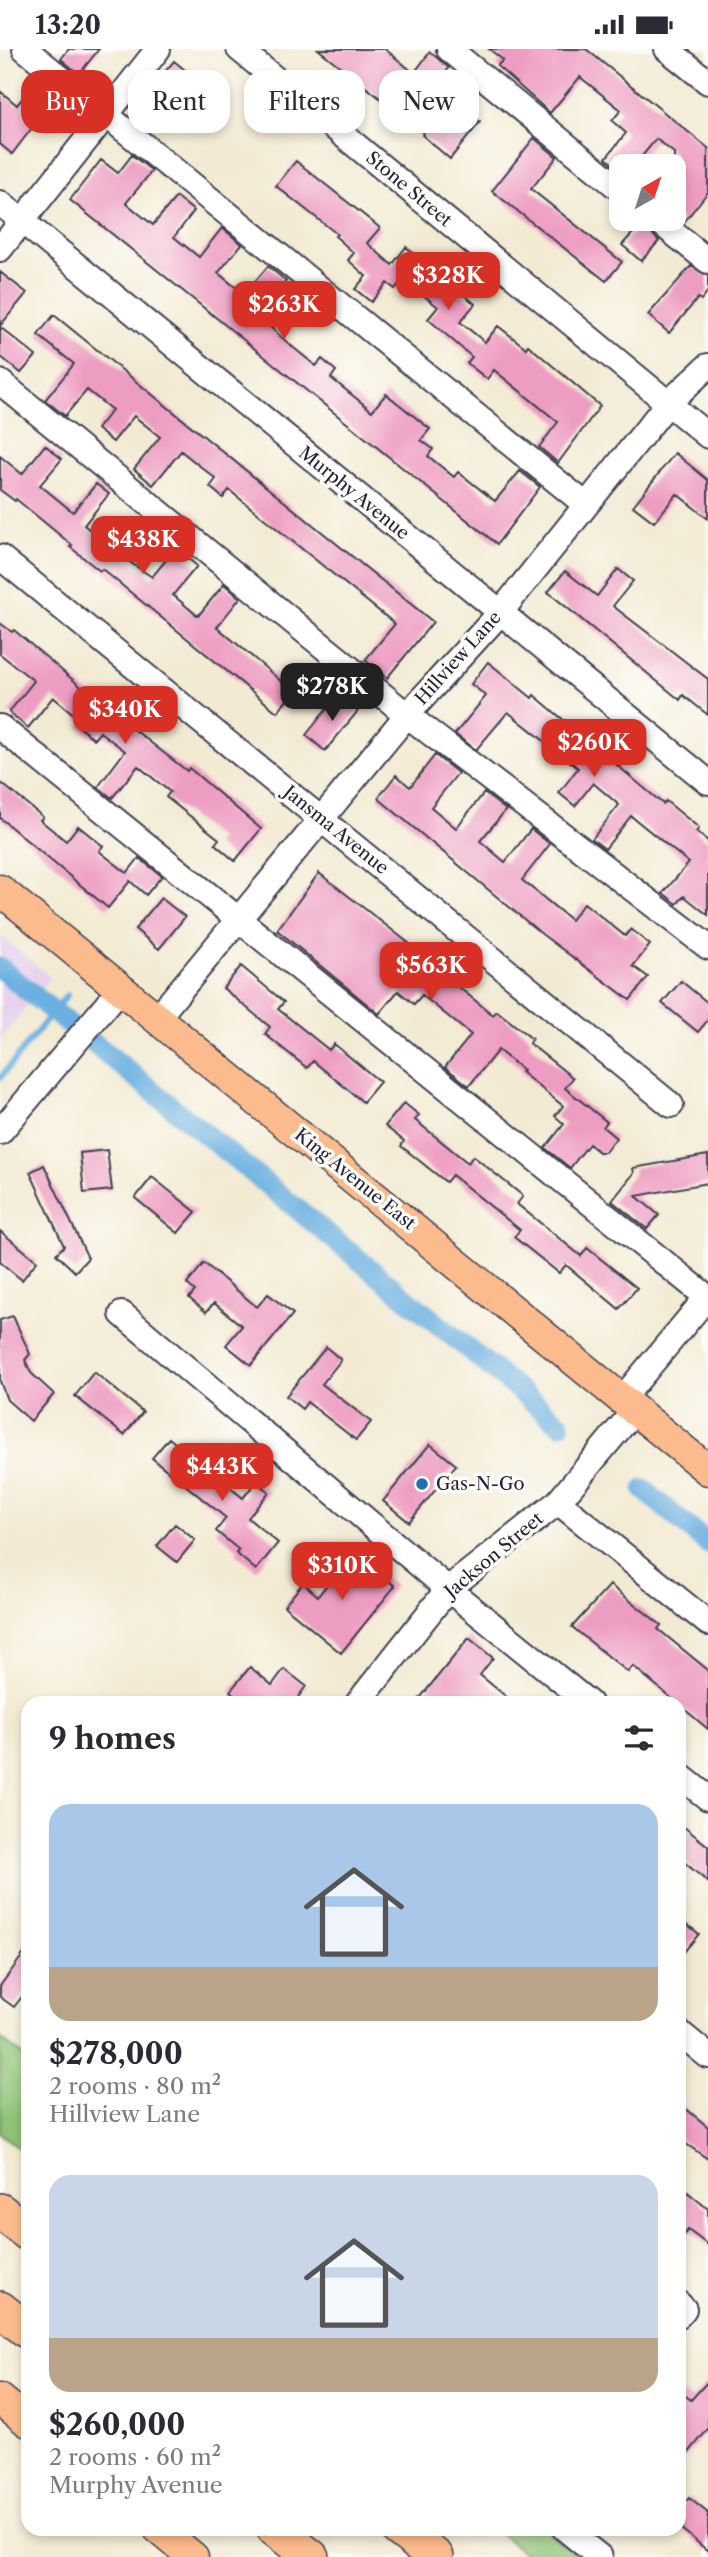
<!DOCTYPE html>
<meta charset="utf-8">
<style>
body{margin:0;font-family:"Libre Caslon Text",serif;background:#f7f7f7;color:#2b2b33;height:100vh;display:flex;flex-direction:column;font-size:26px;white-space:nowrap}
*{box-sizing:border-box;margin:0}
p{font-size:23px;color:#7c7c81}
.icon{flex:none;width:38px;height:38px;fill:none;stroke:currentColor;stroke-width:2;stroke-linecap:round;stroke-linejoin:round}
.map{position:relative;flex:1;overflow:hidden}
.details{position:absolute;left:21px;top:1647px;width:665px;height:840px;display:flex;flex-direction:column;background:#fff;border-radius:21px;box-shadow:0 4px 10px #0003}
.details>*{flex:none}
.banner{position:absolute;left:21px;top:21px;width:667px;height:63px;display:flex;gap:14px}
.needle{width:46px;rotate:39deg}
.controls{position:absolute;left:609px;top:105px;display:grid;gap:14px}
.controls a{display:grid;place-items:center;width:77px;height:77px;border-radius:14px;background:#fff;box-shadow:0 4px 10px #0003;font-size:35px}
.price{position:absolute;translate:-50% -60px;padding:0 16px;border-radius:14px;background:#d93025;color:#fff;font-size:23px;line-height:46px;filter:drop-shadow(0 2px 4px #0008)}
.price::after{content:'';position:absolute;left:50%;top:42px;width:21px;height:16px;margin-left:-10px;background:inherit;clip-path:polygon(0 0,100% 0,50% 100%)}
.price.on{background:#222;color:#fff}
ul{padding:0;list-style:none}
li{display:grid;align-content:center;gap:14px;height:371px;padding:0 28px}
li span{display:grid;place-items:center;height:217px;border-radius:21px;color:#555}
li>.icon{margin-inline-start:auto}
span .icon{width:126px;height:126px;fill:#fffc;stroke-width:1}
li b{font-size:30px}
h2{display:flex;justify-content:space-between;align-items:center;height:84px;padding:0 28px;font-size:30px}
.chip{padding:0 24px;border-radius:21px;background:#fff;box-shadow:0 4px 10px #0003;font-size:24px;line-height:63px}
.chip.on{background:#d93025;color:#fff}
.status{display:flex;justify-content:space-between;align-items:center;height:49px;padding:0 35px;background:#fff;direction:ltr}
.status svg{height:19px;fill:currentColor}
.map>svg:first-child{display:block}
</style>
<div class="status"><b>13:20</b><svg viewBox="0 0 49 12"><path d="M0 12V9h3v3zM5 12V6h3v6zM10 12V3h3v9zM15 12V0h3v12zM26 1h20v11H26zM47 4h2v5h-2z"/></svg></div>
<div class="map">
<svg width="708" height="2508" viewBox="0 0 708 2508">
<rect width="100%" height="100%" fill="#fdfcf7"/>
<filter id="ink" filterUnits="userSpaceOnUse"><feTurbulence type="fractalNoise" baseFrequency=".0143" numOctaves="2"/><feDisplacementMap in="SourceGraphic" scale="14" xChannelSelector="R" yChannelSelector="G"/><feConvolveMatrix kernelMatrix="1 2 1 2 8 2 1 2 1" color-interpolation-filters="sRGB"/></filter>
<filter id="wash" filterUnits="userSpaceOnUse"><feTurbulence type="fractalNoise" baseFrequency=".00686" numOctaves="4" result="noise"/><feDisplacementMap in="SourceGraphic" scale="28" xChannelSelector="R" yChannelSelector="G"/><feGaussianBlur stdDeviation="1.57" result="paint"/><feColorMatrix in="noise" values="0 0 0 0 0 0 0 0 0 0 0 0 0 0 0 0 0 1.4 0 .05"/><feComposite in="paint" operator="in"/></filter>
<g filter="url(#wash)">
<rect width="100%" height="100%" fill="#f3ead3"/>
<path fill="#e8d2ee" d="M0 886 50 928 0 991Z"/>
<path fill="#8fc374" stroke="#587258" stroke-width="2" d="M0 1989 28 2011V2107L0 2084Z
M494 2480H545L578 2508H529Z"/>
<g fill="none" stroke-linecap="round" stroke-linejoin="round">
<path stroke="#69afe0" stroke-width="6" d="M0 1029 67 946"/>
<path stroke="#69afe0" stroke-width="21" d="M0 919 70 976
M95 995 560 1375
M644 1441 708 1495"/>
</g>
<g id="blocks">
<path fill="#ee9dc2" d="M69 0H99L79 25 61 10Z
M318 0H385L414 24 430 3 449 19 435 37 480 73 450 110 422 86 424 84Z
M489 0H586L708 99V143L684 173 674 165V104L656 90 634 117H615L606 109 626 84 612 72 621 61 580 28 550 64 497 17 503 11Z
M174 12 218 48 199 72 154 36Z
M38 30 57 46 12 105 0 95V42L17 56Z
M534 89 557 108 531 140 622 213 606 232 492 142Z
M132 106 152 122 126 154 153 176 176 148 194 162 174 188 199 208 222 179 242 195 218 224 244 245 268 217 286 232 257 266 289 295 316 317 322 310 336 322 331 329 372 362 386 345 430 380 421 391 433 400 428 407 454 428 458 423 495 452 520 422 540 438 497 495 70 151 101 111 118 124Z
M296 112 380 179 367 194 392 216 406 198 475 255 460 273 485 293 498 277 526 299 528 296 600 357 558 414 539 398 558 373 494 321 487 330 467 314 472 308 428 270 438 258 403 230 395 240 387 234 371 253 355 240 366 227 348 211 354 204 335 187 337 185 276 137Z
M642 174 659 192 641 212 622 196Z
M691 217 708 227V242L701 251 698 249 669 284 648 266Z
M0 223 27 244 0 277Z
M54 266 433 573 387 629 365 611 395 575 229 441 223 449 210 438 216 430 181 402 153 436 134 420 160 388 134 367 113 393 97 380 112 361 87 341 65 367 45 351 74 315 38 286Z
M0 278 36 307 21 324 0 307Z
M45 396 62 410 40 436 73 463 96 435 109 445 84 476 131 514 152 528 176 499 197 517 173 546 198 567 224 535 240 549 217 578 294 643 277 663 102 520 100 522 70 498 72 496 16 450 15 452 0 441V407L22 425Z
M675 404 708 431V470L677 445 654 473 633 457Z
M618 520 633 532 613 557 708 630V666L683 646 680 651 548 543 565 522 597 547Z
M0 574 12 583 14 581 99 653 187 722 189 719 261 780 235 812 215 795 219 790 166 748 170 743 138 717 112 749 98 738 125 702 100 683 94 690 79 678 83 673 53 648 28 679 9 663 34 632 0 605Z
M488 613 532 649 534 646 663 755 666 752 699 779 696 783 708 792V866L684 847 677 855 663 844 689 814 631 767 605 800 592 790 619 756 593 734 575 757 559 744 578 719 508 663 476 701 455 685 486 647 471 635Z
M338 646 358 662 325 702 306 686Z
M435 706 458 724 431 758 456 779 484 744 506 761 480 792 505 813 531 780 550 795 522 831 571 871 584 854 625 887 631 880 650 896 633 917 648 928 630 951 543 886 378 749 396 726 410 738Z
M0 733 43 768 40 771 66 792 78 777 103 797 99 802 127 824 139 809 162 827 146 846 130 832 108 859 0 769Z
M319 824 442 920 440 923 493 966 497 962 532 990 529 994 573 1029 565 1039 607 1073 603 1078 616 1089 605 1103H599L589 1095 570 1119 545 1099 564 1075 555 1067 563 1057 521 1023 523 1021 498 1001 469 1037 445 1018 471 986 422 946 414 955 398 942 379 965 277 881Z
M161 849 185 868 159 900 135 880Z
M241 917 284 953 278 960 329 1001 334 995 380 1033 363 1053 313 1012 307 1019 265 985 270 978 223 939Z
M681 932 708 954V971L698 983 662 954Z
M404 1054 419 1066 415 1071 468 1114 473 1107 523 1147 517 1155 581 1207 587 1199 637 1239 619 1260 566 1216 559 1224 514 1188 520 1181 452 1126 446 1133 401 1097 404 1092 385 1077Z
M107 1101 112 1141 84 1144 80 1104Z
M708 1106V1134L636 1147 659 1166 647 1180 612 1152 634 1124 633 1119Z
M44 1116 88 1209 75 1223 56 1205 64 1197 30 1123Z
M152 1128 196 1163 178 1184 135 1149Z
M0 1182 37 1212 22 1231 0 1213Z
M204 1214 257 1258 268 1245 293 1265 251 1316 226 1296 242 1277 214 1254 206 1263 189 1249 195 1242 187 1235Z
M13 1267 30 1305 25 1311 31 1324 54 1345 31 1372 7 1351 0 1332V1271Z
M326 1298 341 1311 322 1335 371 1373 356 1391 307 1353 302 1360 286 1347Z
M94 1323 143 1363 124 1386 75 1347Z
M169 1389 243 1449 256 1433 269 1443 248 1469 278 1494 256 1521 236 1504 239 1501 216 1482 226 1469 152 1409Z
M430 1395 456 1416 409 1473 383 1452Z
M175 1475 195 1491 177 1513 157 1497Z
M353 1503 395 1537 341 1604 284 1557 303 1534 318 1547Z
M610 1536 661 1576 658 1580 708 1621V1680L633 1617 628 1623 572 1578Z
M469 1589 493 1609 480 1626 514 1654H416Z
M250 1618 272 1636 284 1620 306 1637 294 1654H245L230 1642Z
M679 1774 708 1797V1833L679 1809Z
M679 1869 699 1885 679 1909Z
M28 1899V1940L14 1958 0 1948V1937Z
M679 2054 708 2078V2110L679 2090Z
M679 2136 708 2160V2196L688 2181 679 2192Z
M708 2332V2380L679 2416V2342L691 2351Z
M689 2449 708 2464V2502L679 2478V2461Z"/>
</g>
</g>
<g filter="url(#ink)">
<use href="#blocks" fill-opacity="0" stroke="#414052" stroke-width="2"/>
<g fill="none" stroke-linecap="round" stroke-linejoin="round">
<defs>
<path id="minor" d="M25 0 586 456
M239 0 708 387
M449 0 621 141
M667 0 708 33
M0 154 708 733
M656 170 708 212
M0 200 158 0
M0 333 407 666 708 898
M0 508 671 1056
M0 678 707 1248
M158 968 407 666 500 564 667 355 708 317
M0 1083 121 939
M122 1265 448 1540 589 1654
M622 1350 708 1247
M558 1453 708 1574
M358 1654 448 1540 558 1453 635 1361
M679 1726 708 1749
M679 1983 708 2007
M679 2255 684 2260 679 2266
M565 2480 600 2508"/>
<path id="major" d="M0 841 708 1421
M0 2350 28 2373
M159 2480 193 2508"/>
<path id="highway" d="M0 2162 28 2184
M0 2260 28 2282
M275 2480 311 2508
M399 2480 436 2508"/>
</defs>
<use href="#minor" stroke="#414052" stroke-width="28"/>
<use href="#major" stroke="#414052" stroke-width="33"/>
<use href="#highway" stroke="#414052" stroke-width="38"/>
<use href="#minor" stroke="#fff" stroke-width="24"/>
<use href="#major" stroke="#fbbb8c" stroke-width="30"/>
<use href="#highway" stroke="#fbbb8c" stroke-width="35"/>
</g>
</g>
<circle fill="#1f6fb2" stroke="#fdfcf7" stroke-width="2.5" cx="422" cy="1435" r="7"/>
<g text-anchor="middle" stroke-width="7" stroke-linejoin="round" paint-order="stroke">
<g font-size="18" fill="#22223b" stroke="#fdfcf7">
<text transform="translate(409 140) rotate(40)" y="6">Stone Street</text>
<text transform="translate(354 444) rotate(39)" y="6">Murphy Avenue</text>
<text transform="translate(458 609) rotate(-48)" y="6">Hillview Lane</text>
<text transform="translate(336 781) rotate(39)" y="6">Jansma Avenue</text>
<text transform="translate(355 1130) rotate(39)" y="6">King Avenue East</text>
<text transform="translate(494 1506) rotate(-40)" y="6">Jackson Street</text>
</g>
<g font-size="18" fill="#22223b" stroke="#fdfcf7" text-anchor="start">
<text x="436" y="1441">Gas-N-Go</text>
</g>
</g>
</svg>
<div class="controls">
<a><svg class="needle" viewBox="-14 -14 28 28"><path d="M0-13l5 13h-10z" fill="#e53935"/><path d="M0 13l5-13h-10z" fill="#7c7c81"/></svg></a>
</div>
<b class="price" style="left:448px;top:263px">$328K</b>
<b class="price" style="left:284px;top:292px">$263K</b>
<b class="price" style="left:143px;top:527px">$438K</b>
<b class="price on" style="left:332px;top:674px">$278K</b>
<b class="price" style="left:125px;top:697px">$340K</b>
<b class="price" style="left:594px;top:730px">$260K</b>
<b class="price" style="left:431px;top:953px">$563K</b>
<b class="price" style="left:222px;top:1454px">$443K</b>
<b class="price" style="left:342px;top:1553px">$310K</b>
<div class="banner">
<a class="chip on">Buy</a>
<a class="chip">Rent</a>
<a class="chip">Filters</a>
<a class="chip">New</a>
</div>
<section class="details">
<h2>9 homes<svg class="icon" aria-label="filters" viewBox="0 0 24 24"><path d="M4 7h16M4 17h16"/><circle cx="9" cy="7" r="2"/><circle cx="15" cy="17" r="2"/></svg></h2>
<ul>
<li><span style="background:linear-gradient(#a9c7e8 75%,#b9a48a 0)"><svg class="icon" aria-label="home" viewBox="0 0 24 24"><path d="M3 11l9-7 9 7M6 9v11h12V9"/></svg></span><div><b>$278,000</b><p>2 rooms · 80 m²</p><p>Hillview Lane</p></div></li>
<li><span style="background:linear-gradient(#c9d6e8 75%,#b9a48a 0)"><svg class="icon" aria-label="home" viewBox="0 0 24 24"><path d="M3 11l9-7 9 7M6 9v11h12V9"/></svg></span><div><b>$260,000</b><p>2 rooms · 60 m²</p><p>Murphy Avenue</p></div></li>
</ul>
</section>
</div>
